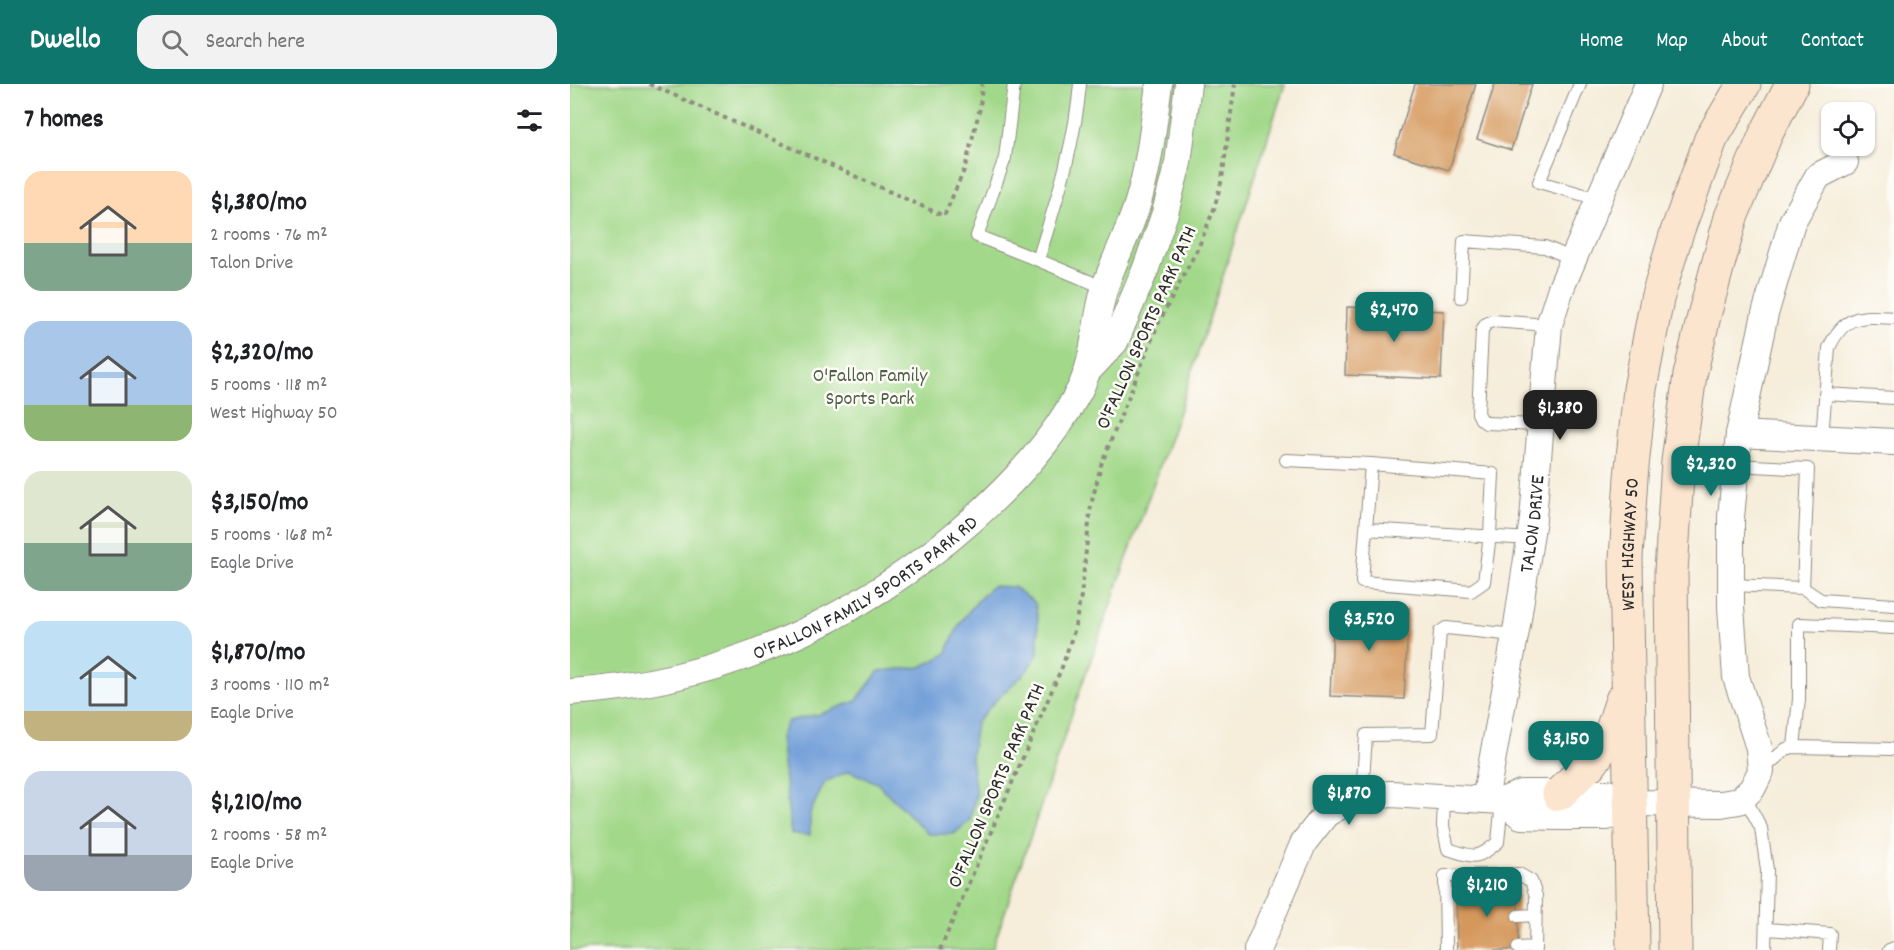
<!DOCTYPE html>
<meta charset="utf-8">
<style>
body{margin:0;font-family:Dekko,sans-serif;background:#f2f2f2;color:#202124;height:100vh;display:flex;flex-direction:column;font-size:22px;white-space:nowrap}
*{box-sizing:border-box;margin:0}
p{font-size:20px;color:#757577}
.icon{flex:none;width:33px;height:33px;fill:none;stroke:currentColor;stroke-width:2;stroke-linecap:round;stroke-linejoin:round}
.map{position:relative;flex:1;overflow:hidden}
.side{display:flex;flex-direction:column;background:#fff;width:570px}
.side>*{flex:none}
.fabs{position:absolute;left:1251px;top:18px;display:grid;gap:12px}
.fabs a{display:grid;place-items:center;width:54px;height:54px;border-radius:12px;background:#fff;box-shadow:0 2px 4px #0004;font-size:30px}
.price{position:absolute;translate:-50% -51px;padding:0 14px;border-radius:12px;background:#0f766e;color:#fff;font-size:20px;line-height:39px;filter:drop-shadow(0 2px 3px #0008)}
.price::after{content:'';position:absolute;left:50%;top:36px;width:18px;height:14px;margin-left:-9px;background:inherit;clip-path:polygon(0 0,100% 0,50% 100%)}
.price.on{background:#222;color:#fff}
ul{padding:0;list-style:none}
li{display:flex;align-items:center;gap:18px;height:150px;padding:0 24px}
li span{display:grid;place-items:center;flex:none;width:168px;height:120px;border-radius:18px;color:#555}
li>.icon{margin-inline-start:auto}
span .icon{width:72px;height:72px;fill:#fffc;stroke-width:1}
li b{font-size:26px}
h2{display:flex;justify-content:space-between;align-items:center;height:72px;padding:0 24px;font-size:26px}
header{display:flex;align-items:center;gap:36px;box-sizing:border-box;height:84px;padding:0 30px;background:#0f766e;color:#fff}
header strong{font-size:28px}
nav{display:flex;gap:33px;margin-inline-start:auto;font-size:21px}
.search{width:420px;height:54px;background:#f2f2f2;display:flex;align-items:center;gap:15px;box-sizing:border-box;padding:0 21px;border-radius:18px;color:#757577;font-size:22px}
main{display:flex;flex:1;min-height:0}
.map>svg:first-child{display:block}
</style>
<header>
<strong>Dwello</strong>
<div class="search"><svg class="icon" aria-label="search" viewBox="0 0 24 24"><circle cx="10" cy="10" r="6"/><path d="M15 15l6 6"/></svg>Search here</div>
<nav><a>Home</a><a>Map</a><a>About</a><a>Contact</a></nav>
</header>
<main>
<section class="side">
<h2>7 homes<svg class="icon" aria-label="filters" viewBox="0 0 24 24"><path d="M4 7h16M4 17h16"/><circle cx="9" cy="7" r="2"/><circle cx="15" cy="17" r="2"/></svg></h2>
<ul>
<li><span style="background:linear-gradient(#ffd9b3 60%,#7fa58c 0)"><svg class="icon" aria-label="home" viewBox="0 0 24 24"><path d="M3 11l9-7 9 7M6 9v11h12V9"/></svg></span><div><b>$1,380/mo</b><p>2 rooms · 76 m²</p><p>Talon Drive</p></div></li>
<li><span style="background:linear-gradient(#a9c7e8 70%,#8fb573 0)"><svg class="icon" aria-label="home" viewBox="0 0 24 24"><path d="M3 11l9-7 9 7M6 9v11h12V9"/></svg></span><div><b>$2,320/mo</b><p>5 rooms · 118 m²</p><p>West Highway 50</p></div></li>
<li><span style="background:linear-gradient(#dfe7d0 60%,#7fa58c 0)"><svg class="icon" aria-label="home" viewBox="0 0 24 24"><path d="M3 11l9-7 9 7M6 9v11h12V9"/></svg></span><div><b>$3,150/mo</b><p>5 rooms · 168 m²</p><p>Eagle Drive</p></div></li>
<li><span style="background:linear-gradient(#bfe0f5 75%,#c2b280 0)"><svg class="icon" aria-label="home" viewBox="0 0 24 24"><path d="M3 11l9-7 9 7M6 9v11h12V9"/></svg></span><div><b>$1,870/mo</b><p>3 rooms · 110 m²</p><p>Eagle Drive</p></div></li>
<li><span style="background:linear-gradient(#c9d6e8 70%,#9aa5b1 0)"><svg class="icon" aria-label="home" viewBox="0 0 24 24"><path d="M3 11l9-7 9 7M6 9v11h12V9"/></svg></span><div><b>$1,210/mo</b><p>2 rooms · 58 m²</p><p>Eagle Drive</p></div></li>
</ul>
</section>
<div class="map">
<svg width="1324" height="866" viewBox="0 0 1324 866">
<rect width="100%" height="100%" fill="#fdfcf7"/>
<filter id="ink" filterUnits="userSpaceOnUse"><feTurbulence type="fractalNoise" baseFrequency=".0167" numOctaves="2"/><feDisplacementMap in="SourceGraphic" scale="12" xChannelSelector="R" yChannelSelector="G"/><feConvolveMatrix kernelMatrix="1 2 1 2 8 2 1 2 1" color-interpolation-filters="sRGB"/></filter>
<filter id="wash" filterUnits="userSpaceOnUse"><feTurbulence type="fractalNoise" baseFrequency=".008" numOctaves="4" result="noise"/><feDisplacementMap in="SourceGraphic" scale="24" xChannelSelector="R" yChannelSelector="G"/><feGaussianBlur stdDeviation="1.35" result="paint"/><feColorMatrix in="noise" values="0 0 0 0 0 0 0 0 0 0 0 0 0 0 0 0 0 1.4 0 .05"/><feComposite in="paint" operator="in"/></filter>
<g filter="url(#wash)">
<rect width="100%" height="100%" fill="#f6edda"/>
<path fill="#a2d889" stroke="#66825a" stroke-width="1.5" d="M0 0H715L608 331 510 606 422 866H0Z"/>
<path fill="#6f9ed8" stroke="#4d6482" stroke-width="1.5" d="M422 502 444 503 465 519 468 536V570L456 588 425 617 406 639 401 674 406 710 400 736 384 750H358L307 699 279 687 255 698 240 729V751L221 750 210 653 218 637 250 630 286 617 309 587 351 583 376 570C389 537 397 527 422 502Z"/>
<g id="blocks">
<path fill="#d5985c" d="M845 0H906L879 86 824 69Z
M925 0H962L941 66 907 55Z
M777 223 874 227 871 295 775 291Z
M764 521 839 524 834 615 760 612Z
M886 802H948V866H887Z"/>
</g>
</g>
<g filter="url(#ink)">
<use href="#blocks" fill-opacity="0" stroke="#908c82" stroke-width="1.5"/>
<g fill="none" stroke-linecap="round" stroke-linejoin="round">
<defs>
<path id="service" d="M444 0 435 74 407 152 468 176
M510 0C505 61 486 118 468 176L535 204
M1010 0 969 98 1028 115
M891 213 894 157 975 163 1003 175
M1255 310 1324 314
M970 341 916 339 911 335 908 329 912 246 916 240 922 237 979 241
M1252 354 1259 264C1274 230 1291 232 1324 234
M716 376 801 380 796 445 960 455
M796 445 792 498 901 507 914 498 920 451 923 390 801 380
M1161 501 1233 504 1238 385 1166 381
M1233 504 1251 516 1324 521
M1224 663 1229 615V540L1324 544
M1192 686 1216 665 1224 663 1324 665
M792 712 796 651 862 650 870 548 876 544 945 551
M1174 712 1191 744 1197 786 1195 866
M874 713 873 742 878 765C904 773 906 777 928 758L932 717
M948 832 965 831
M1197 845 1260 850 1259 866
M948 864 965 863
M876 866 875 792 949 790 961 797 966 812 965 866
M1319 866 1324 864"/>
<g id="minor">
<path d="M518 287 545 258 576 184 595 129 608 79 618 0"/>
<path d="M1169 350 1324 358"/>
<path id="s1" d="M0 608C151 599 289 536 402 436 443 399 483 357 509 307 526 274 524 237 535 203 545 172 562 143 570 111 580 75 584 37 589 0"/>
<path id="s2" d="M915 716 947 541 963 435 979 241 991 204 1078 0"/>
<path d="M932 717 951 732 988 733H1037L1060 719"/>
<path d="M687 866 734 758 756 730 788 712 821 710 932 717 951 709H1037L1060 719 1151 720 1169 717 1182 705 1191 687 1189 664 1166 593 1161 523V433L1169 350 1195 230 1222 138 1248 92 1275 78"/>
</g>
<g id="secondary">
<path d="M989 710 1023 677 1041 649 1052 616"/>
<path id="s3" d="M1063 866 1056 475 1061 393 1070 305 1087 215 1107 148 1141 55 1174 0"/>
<path d="M1105 866 1101 488 1108 377 1120 291 1135 228 1161 133 1196 50 1222 0"/>
</g>
</defs>
<use href="#service" stroke="#908c82" stroke-width="14"/>
<use href="#minor" stroke="#908c82" stroke-width="28"/>
<use href="#secondary" stroke="#908c82" stroke-width="35"/>
<path stroke="#908c82" stroke-width="4" stroke-dasharray="4.5 4.5" stroke-linecap="butt" d="M79 0 374 132 395 84 410 24 412 0
M370 866 492 583 504 547 511 512 521 421 531 381 588 240 629 162 644 125 652 95 665 0"/>
<use href="#service" stroke="#fff" stroke-width="12"/>
<use href="#minor" stroke="#fff" stroke-width="26"/>
<use href="#secondary" stroke="#fbe5cf" stroke-width="33"/>
</g>
</g>
<g text-anchor="middle" stroke-width="5" stroke-linejoin="round" paint-order="stroke">
<g font-size="20" fill="#2b2b2b" stroke="#fdfcf7">
<text transform="translate(575 243) rotate(-66)" y="7">O'FALLON SPORTS PARK PATH</text>
<text dy="7" stroke="none"><textPath href="#s2" startOffset="280">TALON DRIVE</textPath></text>
<text dy="7" stroke="none"><textPath href="#s3" startOffset="406">WEST HIGHWAY 50</textPath></text>
<text dy="7" stroke="none"><textPath href="#s1" startOffset="318">O'FALLON FAMILY SPORTS PARK RD</textPath></text>
<text transform="translate(425 701) rotate(-67)" y="7">O'FALLON SPORTS PARK PATH</text>
</g>
<g font-size="20" fill="#4f5f47" stroke="#fdfcf7">
<text x="300" y="297">O'Fallon Family<tspan x="300" dy="23">Sports Park</tspan></text>
</g>
</g>
</svg>
<div class="fabs">
<a><svg class="icon" aria-label="locate" viewBox="0 0 24 24"><circle cx="12" cy="12" r="6"/><path d="M12 2v4M12 18v4M2 12h4M18 12h4"/></svg></a>
</div>
<b class="price" style="left:824px;top:259px">$2,470</b>
<b class="price on" style="left:990px;top:357px">$1,380</b>
<b class="price" style="left:1141px;top:413px">$2,320</b>
<b class="price" style="left:799px;top:568px">$3,520</b>
<b class="price" style="left:996px;top:688px">$3,150</b>
<b class="price" style="left:779px;top:742px">$1,870</b>
<b class="price" style="left:917px;top:834px">$1,210</b>
</div>
</main>
